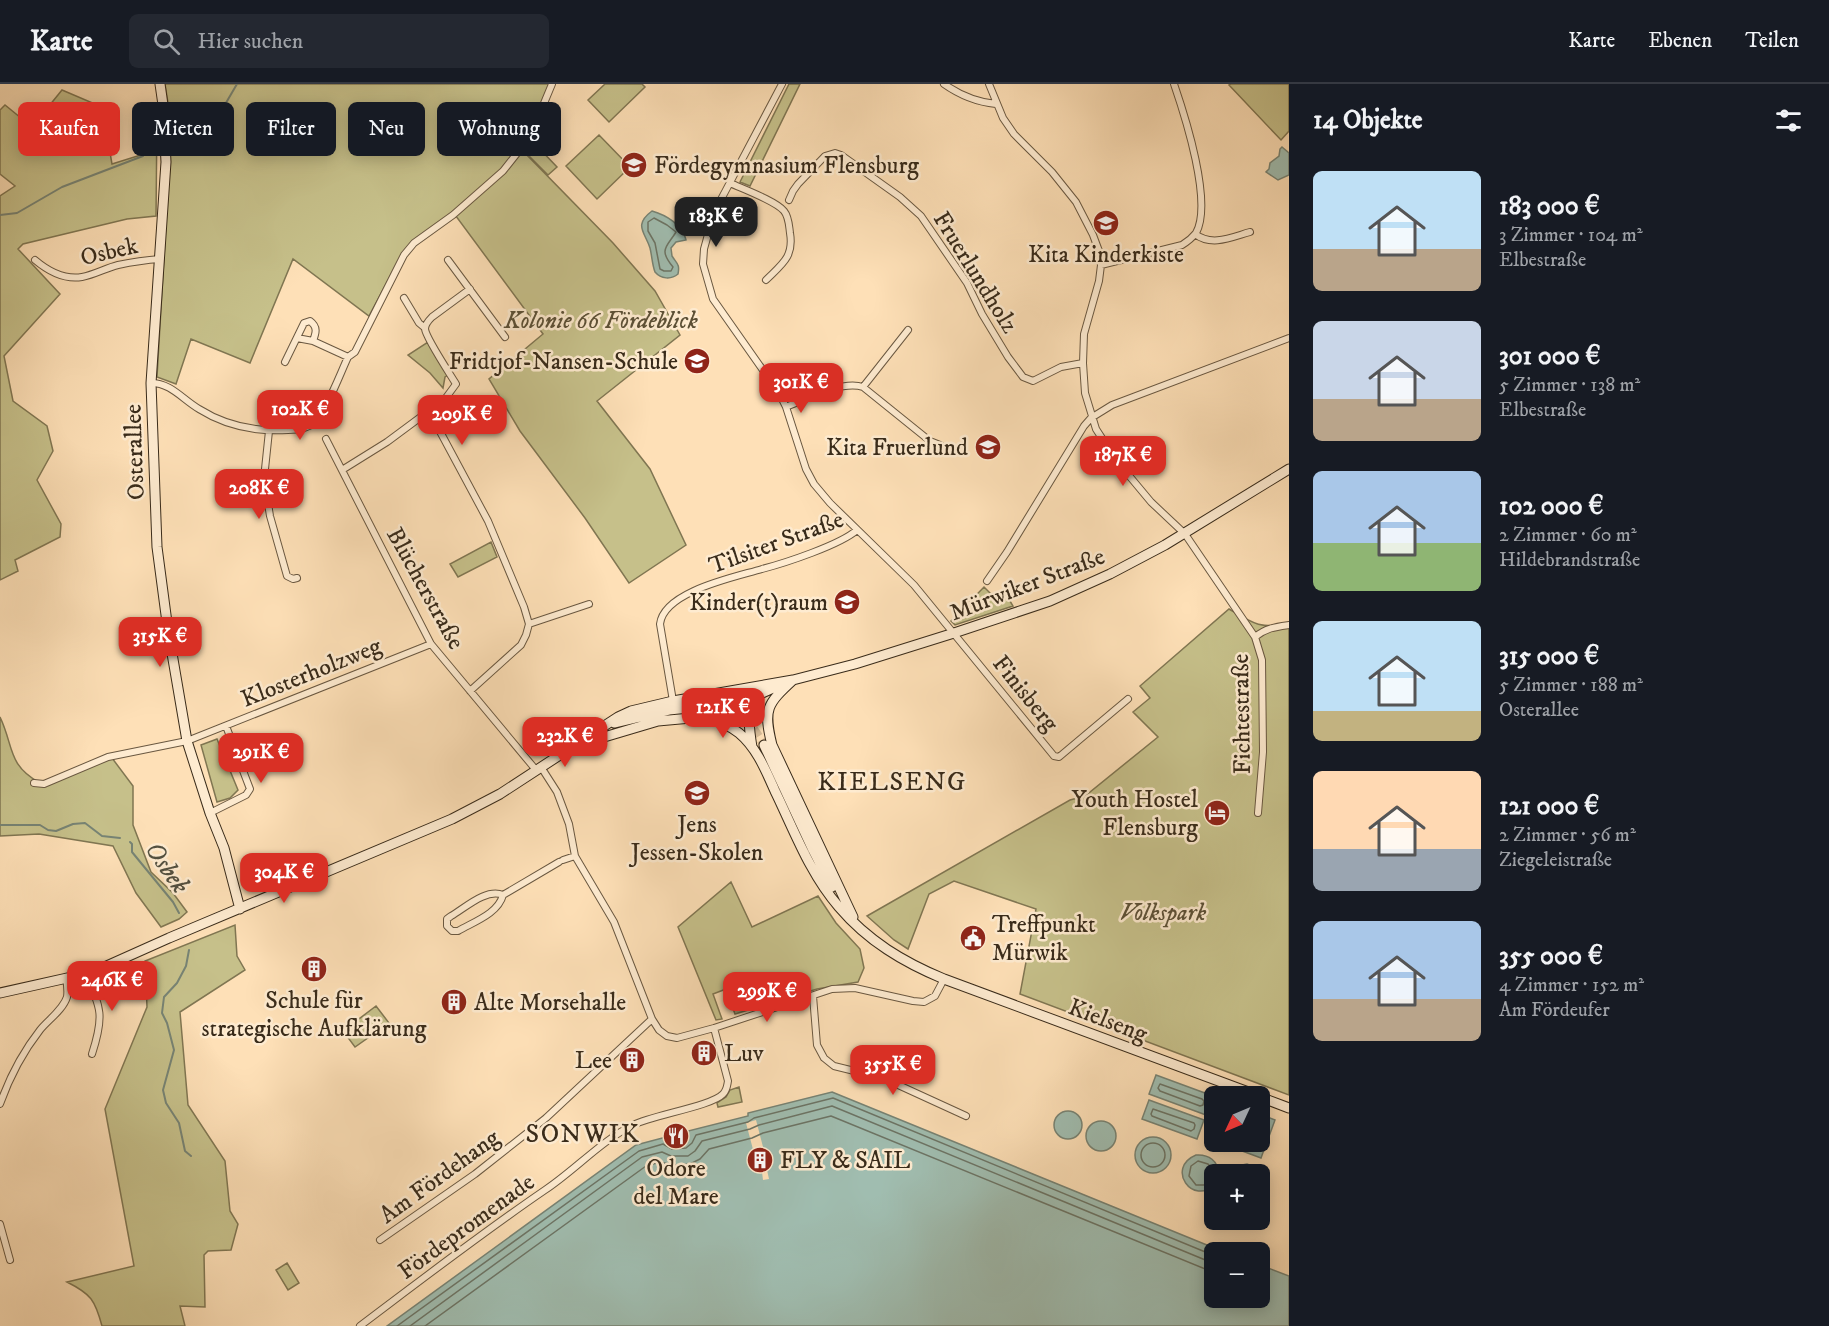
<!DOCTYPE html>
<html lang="de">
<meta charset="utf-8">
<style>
body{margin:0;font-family:"IM FELL DW Pica",serif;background:#242831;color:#f1f3f6;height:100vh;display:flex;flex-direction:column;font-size:22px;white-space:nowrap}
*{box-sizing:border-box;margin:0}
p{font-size:20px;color:#9ea1a6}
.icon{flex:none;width:33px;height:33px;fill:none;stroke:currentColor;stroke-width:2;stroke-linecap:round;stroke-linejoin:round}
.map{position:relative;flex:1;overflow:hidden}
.drawer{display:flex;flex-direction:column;background:#171b24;width:540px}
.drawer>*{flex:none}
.guide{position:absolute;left:18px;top:18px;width:570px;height:54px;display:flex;gap:12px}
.needle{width:39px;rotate:226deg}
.fabs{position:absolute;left:1204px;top:1002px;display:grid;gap:12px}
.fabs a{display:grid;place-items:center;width:66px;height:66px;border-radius:9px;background:#171b24;box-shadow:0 3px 15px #0003;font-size:30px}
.price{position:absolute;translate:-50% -51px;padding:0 14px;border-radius:12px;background:#d93025;color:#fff;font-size:20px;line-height:39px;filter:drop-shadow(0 2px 3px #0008)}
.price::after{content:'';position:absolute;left:50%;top:36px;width:18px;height:14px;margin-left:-9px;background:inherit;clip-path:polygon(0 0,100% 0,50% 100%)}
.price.on{background:#222;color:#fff}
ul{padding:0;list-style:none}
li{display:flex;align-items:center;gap:18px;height:150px;padding:0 24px}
li span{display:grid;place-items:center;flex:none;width:168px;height:120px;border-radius:9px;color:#555}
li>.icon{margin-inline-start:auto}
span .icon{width:72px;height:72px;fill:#fffc;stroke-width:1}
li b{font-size:26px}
h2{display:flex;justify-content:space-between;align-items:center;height:72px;padding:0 24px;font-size:26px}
.tag{padding:0 21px;border-radius:9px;background:#171b24;box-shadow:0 3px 15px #0003;font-size:21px;line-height:54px}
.tag.on{background:#d93025;color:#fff}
header{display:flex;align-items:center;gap:36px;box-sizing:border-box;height:84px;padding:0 30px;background:#171b24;border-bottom:2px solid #363941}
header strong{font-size:28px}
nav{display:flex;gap:33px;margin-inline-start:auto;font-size:21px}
.search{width:420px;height:54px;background:#242831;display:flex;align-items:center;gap:15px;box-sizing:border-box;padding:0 21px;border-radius:9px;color:#9ea1a6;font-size:22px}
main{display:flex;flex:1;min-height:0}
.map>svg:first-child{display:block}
</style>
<header>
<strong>Karte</strong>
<div class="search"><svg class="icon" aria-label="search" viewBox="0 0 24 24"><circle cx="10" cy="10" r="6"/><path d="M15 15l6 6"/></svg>Hier suchen</div>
<nav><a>Karte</a><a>Ebenen</a><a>Teilen</a></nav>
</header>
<main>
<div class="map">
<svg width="1289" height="1242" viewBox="0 0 1289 1242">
<rect width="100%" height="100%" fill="#fee0b7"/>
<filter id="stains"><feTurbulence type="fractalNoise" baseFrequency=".00333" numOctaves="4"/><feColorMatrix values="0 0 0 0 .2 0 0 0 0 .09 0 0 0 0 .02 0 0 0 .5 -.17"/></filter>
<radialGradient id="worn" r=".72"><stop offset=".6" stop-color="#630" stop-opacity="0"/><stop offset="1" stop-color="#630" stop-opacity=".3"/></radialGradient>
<path fill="#c6c08a" stroke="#807652" stroke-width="1.5" d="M165 0H554L538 41 525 69 613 159 655 207 680 251 597 317 650 385 686 461 629 499 585 434 520 347 489 295 543 250 453 128 412 158 403 168 369 232 293 175 250 279 191 255 176 300 157 293 170 70 168 19Z
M605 0H642L645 3 609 38 588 16Z
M789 0H800L750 102 740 98Z
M1231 0H1289V47L1281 56 1229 1Z
M62 6 102 23 112 80 144 70 139 38 157 31 156 132 127 135 23 160 18 165 60 210 4 272 13 317 47 342 53 367 37 396 61 440 60 453 15 476 18 487 0 496V112L15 102 0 90V26L5 21 32 43Z
M599 51 630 83 597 115 566 82Z
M535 60 557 83 548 91 526 69Z
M428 258 448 291 445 293 443 304 430 289 408 271Z
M491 458 497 473 458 493 450 480Z
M984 503 992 511 1004 507 1013 522 955 541 951 537Z
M1229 525C1254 540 1258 544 1289 541V1011L1020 910 1036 825 954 797 929 810 908 865 894 856 867 832 1070 716 1085 712 1158 653 1133 628 1150 614 1140 602Z
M0 633C14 662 7 681 40 699L109 670 133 702V741L151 788 173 809 187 828 179 835 161 843 136 809 113 762 39 750 0 752Z
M217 655 238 706 230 714 217 718 201 661Z
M731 798 752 843 818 812 836 839 860 865 864 884 858 898 817 905 735 930 726 905 713 910 722 935 716 936 678 843Z
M235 841 237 872 245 886 180 928 188 1021 225 1077 230 1127 238 1140 231 1166 208 1167 204 1171 205 1223 180 1222 185 1242H102C95 1216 91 1210 67 1198L134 1182 105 1025 147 923 145 877Z
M376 922 389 939 355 963 343 947Z
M739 1003 742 1018 718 1023 717 1019 726 1013 730 1006Z
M287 1179 299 1199 288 1206 276 1186Z"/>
<path fill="#a0bdb0" stroke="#778374" stroke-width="1.5" d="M1282 63 1289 69V91L1278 96 1266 88 1269 85 1270 79 1279 72 1280 65Z
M652 127C666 131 683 141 686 156L676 158 671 164 672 172C677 180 680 180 678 190 671 196 661 195 655 188 652 180 652 172 650 164 645 148 633 141 652 127Z
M1156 991 1213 1012 1206 1031 1149 1010Z
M832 1008 1224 1168H1215V1214H1260V1181L1289 1192V1242H387L636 1061 666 1053 673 1059 685 1058 686 1056 688 1055V1047L748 1032V1029Z
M1149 1016 1204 1036 1197 1055 1142 1035Z
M1054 1041a14 14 0 1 1 28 0a14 14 0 1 1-28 0Z
M1260 1030 1275 1036 1268 1055 1260 1053Z
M1086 1052a15 15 0 1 1 30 0a15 15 0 1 1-30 0Z
M1135 1071a18 18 0 1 1 36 0a18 18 0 1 1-36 0Z
M1260 1057 1266 1060 1261 1074 1218 1058Z
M1196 1071C1209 1070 1218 1077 1219 1090H1215V1100C1193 1123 1165 1084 1196 1071Z
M1247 1080C1266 1086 1275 1106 1260 1122V1090H1225L1232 1083Z"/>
<path fill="#fee0b7" d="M756 1036 769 1086H767L769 1095 763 1096 762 1088H759L746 1039Z"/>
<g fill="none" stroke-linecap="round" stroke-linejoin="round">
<path stroke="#6c7465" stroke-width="1.5" d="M654 134 667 141 676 148C667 163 658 165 673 183L671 187H664L660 185 655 159 648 147V138Z
M1160 1000 1202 1015 1204 1017 1203 1021 1200 1022 1160 1007 1158 1004Z
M1153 1025 1194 1039 1195 1041 1194 1045 1191 1047 1152 1032 1151 1030Z
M1141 1071a12 12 0 1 1 24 0a12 12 0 1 1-24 0Z
M1198 1077 1208 1080 1213 1087 1214 1095 1204 1101H1196L1189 1092 1191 1082Z
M397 1242 639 1067 663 1060 672 1065 686 1064 692 1059 696 1051 748 1038 754 1034 833 1014 1215 1172
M410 1242 642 1073 662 1068 671 1072H688L695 1067 702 1057 750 1045 759 1041 832 1022 1215 1180
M425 1242 646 1082 660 1078 673 1081 690 1080 700 1075 709 1065 752 1054 763 1049 831 1032 1215 1189"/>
<path stroke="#778374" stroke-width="2" d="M179 60 201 49 216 36 237 0
M0 131 17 129 62 103 143 72
M0 741H40L48 746 56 747 73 740 85 739 102 752 120 754
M130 758 132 760V768L173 818 179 829
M189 866 186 882 177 899 164 913 162 929 167 939 174 966 163 1006 166 1019 179 1039 185 1067 191 1072"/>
<path stroke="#d7bc98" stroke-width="9" stroke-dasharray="9 4.5" stroke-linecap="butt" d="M708 622C737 619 750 638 764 661"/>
<defs>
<path id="street" d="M782 0 717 123 712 136 704 165 703 180 713 215 779 309 786 323 806 385 814 400 830 419 914 501 1054 672 1059 673 1128 615
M944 0C961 12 976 18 996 20
M989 0 1003 34 1014 50 1052 88 1076 118 1093 151 1099 167 1101 181 1099 197 1084 250 1083 279 1085 309 1096 345 1116 376 1151 418 1185 450 1255 553 1262 576 1263 668 1258 729
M730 99C743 105 776 117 784 127 789 133 789 142 790 149 794 173 782 180 766 196
M789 116 793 107 798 100 825 72 835 69 841 71 900 113 921 132 967 199 982 230 1008 273 1023 293 1033 297 1061 283 1083 279
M1195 150C1212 163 1232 153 1250 148
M35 176C48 187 64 196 82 193 94 191 106 184 118 181 132 178 145 176 160 175
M448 176 505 253
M1101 181 1182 161C1187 158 1192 154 1196 149 1213 119 1185 32 1174 0
M404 214 419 239 425 244
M297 254 313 257 348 273
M285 278 304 239 310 237C318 243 316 249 313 257
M151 299C171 299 182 315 199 325 226 342 256 348 288 346 296 346 307 345 314 339 326 328 340 290 348 273L355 268 404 171 414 159 453 131 503 87 530 53 552 0
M863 303 908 246
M786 323C806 315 842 296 863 303L930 357 940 361
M429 327 488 437 524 523 529 540 526 551 521 561 470 607
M269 347 265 385 266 407 270 432 287 492 293 495 297 494
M326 355 431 560 536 686
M342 386 387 358 445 315 456 300C450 290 426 254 425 245 425 240 429 236 432 233L470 205
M987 497 1007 468 1084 342 1091 334 1112 321 1289 254
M529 540 589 520
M1255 553C1266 544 1275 543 1289 541
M673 617 660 540C664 507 736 493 762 485 785 479 840 461 857 446
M541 683 557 708 569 740 575 772 614 838 652 935 659 946 667 952 677 954 714 944 832 905 855 904 913 917 924 918 935 912 944 895
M34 699 44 700 108 673 187 657 431 560
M210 729 246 711 250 705 226 642
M563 776 575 772
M503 811C486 804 465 824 451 832L447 835V842L452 847H458C473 838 498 830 503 811L559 778
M85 890C102 924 104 933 92 970
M813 912 817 961 824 974 834 982 883 994 966 1032
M0 1020C10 992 22 969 40 946 48 936 63 926 67 913 68 907 67 900 66 894
M0 1140 10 1176
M380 1156 475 1090 546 1034 652 935
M360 1242C421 1196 482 1149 545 1106 575 1086 601 1057 633 1041 653 1031 712 1022 723 1010 727 1006 727 1002 728 997L714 944"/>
<path id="secondary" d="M160 0 163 21 166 78 151 299 157 463 168 546 187 657 210 729 224 764 240 825
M793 596C767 620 763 625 772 661L853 833
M702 633C716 636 728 640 739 649 757 664 766 687 775 707 794 746 810 790 839 823 868 857 903 878 944 895L1259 1012
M614 639 669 626 708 622
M584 659 658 637 702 633 720 628 780 601
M764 661 813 766 832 803
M752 663C749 644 746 628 758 611
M0 909 85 890 102 884 169 854 452 735 500 710 618 633 631 627 673 617 793 596 855 580 954 549 1050 517 1110 490 1165 461 1289 385
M1260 1013 1289 1024"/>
</defs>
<use href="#street" stroke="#6a5841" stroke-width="8"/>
<use href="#secondary" stroke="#392b1a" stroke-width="11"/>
<use href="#street" stroke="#feebd0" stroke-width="6"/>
<use href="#secondary" stroke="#feebd0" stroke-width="9"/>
</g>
<defs>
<symbol id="school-disc" viewBox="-11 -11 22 22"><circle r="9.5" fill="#8f2418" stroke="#feebd0"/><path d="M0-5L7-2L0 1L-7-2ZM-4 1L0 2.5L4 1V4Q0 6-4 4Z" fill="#fff"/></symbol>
<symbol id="hotel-disc" viewBox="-11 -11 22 22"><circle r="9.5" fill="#8f2418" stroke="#feebd0"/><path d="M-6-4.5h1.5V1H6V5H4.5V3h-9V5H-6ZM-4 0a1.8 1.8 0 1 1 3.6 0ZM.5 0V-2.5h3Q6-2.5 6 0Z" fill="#fff"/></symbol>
<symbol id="civic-disc" viewBox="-11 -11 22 22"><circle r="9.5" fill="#8f2418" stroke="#feebd0"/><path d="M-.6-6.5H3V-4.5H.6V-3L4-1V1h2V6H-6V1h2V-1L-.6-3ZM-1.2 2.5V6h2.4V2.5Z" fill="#fff"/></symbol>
<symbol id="building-disc" viewBox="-11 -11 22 22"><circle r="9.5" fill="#8f2418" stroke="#feebd0"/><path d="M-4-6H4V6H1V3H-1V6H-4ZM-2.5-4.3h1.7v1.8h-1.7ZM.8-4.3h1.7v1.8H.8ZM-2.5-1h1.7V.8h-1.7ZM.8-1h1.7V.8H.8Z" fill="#fff"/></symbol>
<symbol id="restaurant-disc" viewBox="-11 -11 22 22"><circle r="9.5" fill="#8f2418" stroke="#feebd0"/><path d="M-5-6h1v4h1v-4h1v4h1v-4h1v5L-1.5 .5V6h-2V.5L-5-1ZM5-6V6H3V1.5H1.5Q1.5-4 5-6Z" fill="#fff"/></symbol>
</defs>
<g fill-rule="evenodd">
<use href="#school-disc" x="619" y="66" width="30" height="30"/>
<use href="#school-disc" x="1091" y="124" width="30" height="30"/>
<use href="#school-disc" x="682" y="262" width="30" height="30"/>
<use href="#school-disc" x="973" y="348" width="30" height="30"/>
<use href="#school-disc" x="832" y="503" width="30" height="30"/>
<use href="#school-disc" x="682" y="694" width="30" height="30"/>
<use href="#hotel-disc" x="1202" y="714" width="30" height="30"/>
<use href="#civic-disc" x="958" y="839" width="30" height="30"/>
<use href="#building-disc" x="299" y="870" width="30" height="30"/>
<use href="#building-disc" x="439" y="903" width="30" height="30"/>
<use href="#building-disc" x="689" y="954" width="30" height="30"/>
<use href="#building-disc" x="617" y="961" width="30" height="30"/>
<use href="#restaurant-disc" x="661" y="1037" width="30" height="30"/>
<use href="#building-disc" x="745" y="1061" width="30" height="30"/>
</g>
<g text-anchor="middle" stroke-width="5" stroke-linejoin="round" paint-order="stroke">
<g font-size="24" fill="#392b1a" stroke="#feebd0" text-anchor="start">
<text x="654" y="89">Fördegymnasium Flensburg</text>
<text x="1106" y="178" text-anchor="middle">Kita Kinderkiste</text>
<text x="678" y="285" text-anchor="end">Fridtjof-Nansen-Schule</text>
<text x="968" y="371" text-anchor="end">Kita Fruerlund</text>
<text x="828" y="526" text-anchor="end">Kinder(t)raum</text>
<text x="1198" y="723" text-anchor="end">Youth Hostel<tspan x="1198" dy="28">Flensburg</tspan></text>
<text x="697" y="748" text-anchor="middle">Jens<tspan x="697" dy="28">Jessen-Skolen</tspan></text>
<text x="992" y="848">Treffpunkt<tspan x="992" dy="28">Mürwik</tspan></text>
<text x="314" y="924" text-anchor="middle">Schule für<tspan x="314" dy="28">strategische Aufklärung</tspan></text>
<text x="474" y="926">Alte Morsehalle</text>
<text x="724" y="977">Luv</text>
<text x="612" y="984" text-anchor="end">Lee</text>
<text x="780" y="1084">FLY &amp; SAIL</text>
<text x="676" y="1092" text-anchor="middle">Odore<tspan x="676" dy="28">del Mare</tspan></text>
</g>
<g font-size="24" fill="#392b1a" stroke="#feebd0">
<text transform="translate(109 167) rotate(-13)" y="8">Osbek</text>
<text transform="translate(976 188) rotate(58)" y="8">Fruerlundholz</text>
<text transform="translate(134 368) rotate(-92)" y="8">Osterallee</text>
<text transform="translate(776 458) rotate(-20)" y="8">Tilsiter Straße</text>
<text transform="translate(1027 500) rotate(-21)" y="8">Mürwiker Straße</text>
<text transform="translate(426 504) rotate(61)" y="8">Blücherstraße</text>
<text transform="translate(311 588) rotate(-22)" y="8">Klosterholzweg</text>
<text transform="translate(1026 609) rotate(51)" y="8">Finisberg</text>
<text transform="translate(1241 630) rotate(-91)" y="8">Fichtestraße</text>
<text transform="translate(1108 936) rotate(21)" y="8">Kielseng</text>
<text transform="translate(439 1092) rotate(-36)" y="8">Am Fördehang</text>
<text transform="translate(466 1142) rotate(-36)" y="8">Fördepromenade</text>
</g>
<g font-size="24" font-style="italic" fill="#5c5036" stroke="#feebd0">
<text x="601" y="244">Kolonie 66 Fördeblick</text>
<text x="1163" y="836">Volkspark</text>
</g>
<g font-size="26" letter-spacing="1.5" fill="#392b1a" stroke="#feebd0">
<text x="892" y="706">KIELSENG</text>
<text x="583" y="1058">SONWIK</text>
</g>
<g font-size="26" font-style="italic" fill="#535040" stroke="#feebd0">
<text transform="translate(168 783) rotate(55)" y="9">Osbek</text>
</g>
</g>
<rect width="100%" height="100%" filter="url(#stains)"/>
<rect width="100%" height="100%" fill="url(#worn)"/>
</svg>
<div class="fabs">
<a><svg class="needle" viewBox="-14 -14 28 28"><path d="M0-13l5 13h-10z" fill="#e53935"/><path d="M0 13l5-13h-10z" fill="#9ea1a6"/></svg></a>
<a>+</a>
<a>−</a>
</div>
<b class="price on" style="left:716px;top:164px">183K €</b>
<b class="price" style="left:801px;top:330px">301K €</b>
<b class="price" style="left:300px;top:357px">102K €</b>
<b class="price" style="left:462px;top:362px">209K €</b>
<b class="price" style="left:1123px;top:403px">187K €</b>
<b class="price" style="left:259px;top:436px">208K €</b>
<b class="price" style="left:160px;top:584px">315K €</b>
<b class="price" style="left:723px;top:655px">121K €</b>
<b class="price" style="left:565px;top:684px">232K €</b>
<b class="price" style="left:261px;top:700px">291K €</b>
<b class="price" style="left:284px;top:820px">304K €</b>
<b class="price" style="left:112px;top:928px">246K €</b>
<b class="price" style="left:767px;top:939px">299K €</b>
<b class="price" style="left:893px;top:1012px">355K €</b>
<div class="guide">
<a class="tag on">Kaufen</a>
<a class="tag">Mieten</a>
<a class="tag">Filter</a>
<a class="tag">Neu</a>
<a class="tag">Wohnung</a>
</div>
</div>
<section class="drawer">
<h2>14 Objekte<svg class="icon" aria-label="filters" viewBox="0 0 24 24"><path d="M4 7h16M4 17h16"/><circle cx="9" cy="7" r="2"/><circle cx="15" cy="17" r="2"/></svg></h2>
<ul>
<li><span style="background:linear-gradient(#bfe0f5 65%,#b9a48a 0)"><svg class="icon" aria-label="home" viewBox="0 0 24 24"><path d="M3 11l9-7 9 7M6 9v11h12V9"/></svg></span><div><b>183 000 €</b><p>3 Zimmer · 104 m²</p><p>Elbestraße</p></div></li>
<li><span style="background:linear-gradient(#c9d6e8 65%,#b9a48a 0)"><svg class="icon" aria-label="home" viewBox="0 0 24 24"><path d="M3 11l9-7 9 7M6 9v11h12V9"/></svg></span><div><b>301 000 €</b><p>5 Zimmer · 138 m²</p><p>Elbestraße</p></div></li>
<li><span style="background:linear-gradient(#a9c7e8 60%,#8fb573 0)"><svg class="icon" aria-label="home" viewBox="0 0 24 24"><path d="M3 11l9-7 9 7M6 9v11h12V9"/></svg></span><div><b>102 000 €</b><p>2 Zimmer · 60 m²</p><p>Hildebrandstraße</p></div></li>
<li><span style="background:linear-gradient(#bfe0f5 75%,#c2b280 0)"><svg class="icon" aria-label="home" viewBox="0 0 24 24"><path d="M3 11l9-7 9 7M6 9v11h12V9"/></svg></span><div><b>315 000 €</b><p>5 Zimmer · 188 m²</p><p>Osterallee</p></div></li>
<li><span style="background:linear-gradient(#ffd9b3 65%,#9aa5b1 0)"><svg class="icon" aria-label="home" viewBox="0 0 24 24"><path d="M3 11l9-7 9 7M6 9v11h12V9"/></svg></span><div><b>121 000 €</b><p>2 Zimmer · 56 m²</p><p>Ziegeleistraße</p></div></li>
<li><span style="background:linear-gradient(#a9c7e8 65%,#b9a48a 0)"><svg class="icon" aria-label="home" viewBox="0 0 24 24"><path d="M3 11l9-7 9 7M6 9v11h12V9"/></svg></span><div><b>355 000 €</b><p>4 Zimmer · 152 m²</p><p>Am Fördeufer</p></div></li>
</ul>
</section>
</main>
